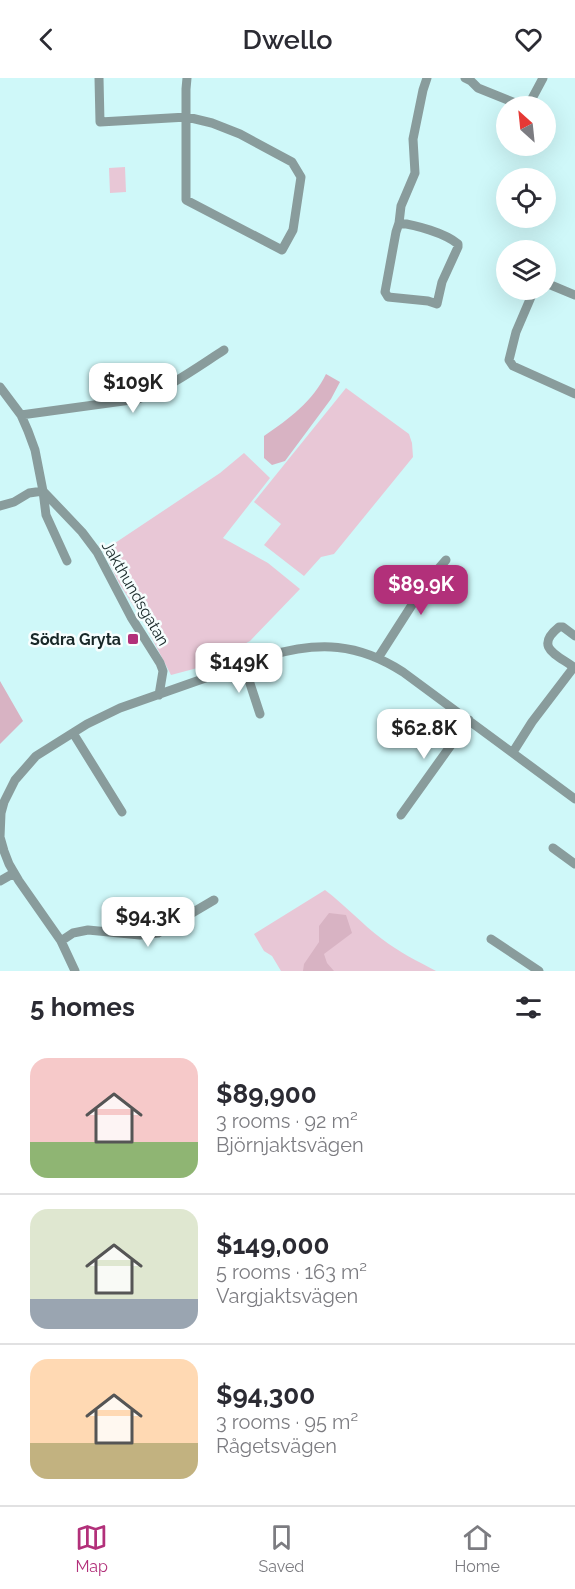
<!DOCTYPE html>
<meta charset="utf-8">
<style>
body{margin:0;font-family:Raleway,sans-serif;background:#f2f2f3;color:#2b2b33;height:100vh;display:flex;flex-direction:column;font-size:22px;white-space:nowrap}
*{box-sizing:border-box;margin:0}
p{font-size:20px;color:#7c7c81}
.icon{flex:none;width:33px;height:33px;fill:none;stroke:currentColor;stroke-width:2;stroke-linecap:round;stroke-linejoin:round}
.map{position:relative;height:893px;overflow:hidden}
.sheet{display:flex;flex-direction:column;background:#fff;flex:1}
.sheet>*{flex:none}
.needle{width:39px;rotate:333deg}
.tools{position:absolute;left:496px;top:18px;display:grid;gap:12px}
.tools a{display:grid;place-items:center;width:60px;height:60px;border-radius:50%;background:#fff;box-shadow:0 6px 24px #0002;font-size:30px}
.price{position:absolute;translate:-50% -51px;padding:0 14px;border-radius:12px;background:#fff;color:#222;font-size:20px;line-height:39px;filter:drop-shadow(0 2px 3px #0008)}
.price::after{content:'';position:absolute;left:50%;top:36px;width:18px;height:14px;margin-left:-9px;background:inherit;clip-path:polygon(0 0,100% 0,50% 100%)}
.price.selected{background:#b2307a;color:#fff}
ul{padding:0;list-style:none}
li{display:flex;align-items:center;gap:18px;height:150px;padding:0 30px}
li+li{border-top:2px solid #e1e1e2}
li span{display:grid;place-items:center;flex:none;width:168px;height:120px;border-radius:18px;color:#555}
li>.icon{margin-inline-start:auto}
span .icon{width:72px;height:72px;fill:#fffc;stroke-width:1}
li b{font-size:26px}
h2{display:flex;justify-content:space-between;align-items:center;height:72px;padding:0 30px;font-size:26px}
header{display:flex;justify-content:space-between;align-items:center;height:78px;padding:0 30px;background:#fff;font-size:27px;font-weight:600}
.dock{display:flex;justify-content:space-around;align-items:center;height:84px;border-top:2px solid #e1e1e2;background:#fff;font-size:16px;color:#7c7c81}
.dock a{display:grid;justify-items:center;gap:3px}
.dock .selected{color:#b2307a}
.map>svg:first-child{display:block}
</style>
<header><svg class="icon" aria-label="back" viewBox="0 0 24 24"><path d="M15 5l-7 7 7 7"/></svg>Dwello<svg class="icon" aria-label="heart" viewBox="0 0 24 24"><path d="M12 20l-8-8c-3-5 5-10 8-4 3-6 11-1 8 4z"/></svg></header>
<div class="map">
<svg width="575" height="893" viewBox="0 0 575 893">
<rect width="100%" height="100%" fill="#cff8f9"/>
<path fill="#e8c7d6" d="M125 89 126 114 110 115 109 90Z
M346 310 409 356 412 365 413 379 334 476 321 479 304 498 264 467 281 446 254 424Z
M244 375 270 400 223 460 268 485 300 511 250 563 201 589 171 597 143 543 119 505 103 473 220 395Z
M325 812C345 827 362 846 382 861 399 874 417 883 436 893H281L272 878 264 873 254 856Z"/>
<path fill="#d8b3c3" d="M326 296 340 304 331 321 285 383 272 387 264 380V358C289 341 313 323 326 296Z
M0 603 23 643 0 666Z
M329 835 346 837 352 855 324 876 327 885 334 893H303L304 886 319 864V848Z"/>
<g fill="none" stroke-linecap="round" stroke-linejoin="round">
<path stroke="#899c9c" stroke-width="9" d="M99 0 100 44 187 39 212 45 240 56 292 84 301 99 293 152 282 172 186 122V11L187 0
M465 0 471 3 478 10 523 28
M528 28 543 0
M399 145C416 147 445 155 458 166V169L442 204 437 226 428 223 388 219 385 214 396 154 399 145 401 128 415 95 413 61 423 12 427 0
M546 205 575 217
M534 212 516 254 509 282 513 288 575 316
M0 309 21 337 28 353 35 372 43 413 82 454 97 474 131 539 160 585 163 593 159 617
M21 337 138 321C169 310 196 290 224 272
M0 428 14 424 29 415 43 413 46 437 67 483
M575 558 563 549H559C533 570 558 577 575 590
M378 580 426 505 446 482
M244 587 260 636
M73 655 122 734
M513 674 532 644 574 589
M401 737 469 642
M553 770 575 786
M0 803 14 795
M491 861 539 893
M61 863 73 855 88 852 140 857 158 855 214 822
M75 893 61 863 19 803 9 786 4 773 0 759 1 735 4 724 15 702 36 678 87 646 120 630 268 578C319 563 358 565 403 594L575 721"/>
</g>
<rect fill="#b2307a" stroke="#f6fefe" stroke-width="2" x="127" y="555" width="12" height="12" rx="3"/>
<g text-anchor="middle" stroke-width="5" stroke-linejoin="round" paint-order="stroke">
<g font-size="16" fill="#182828" stroke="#f6fefe">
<text transform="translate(136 515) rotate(60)" y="6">Jakthundsgatan</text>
</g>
<g font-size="16" font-weight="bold" fill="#182828" stroke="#f6fefe" text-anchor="end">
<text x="121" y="567">Södra Gryta</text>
</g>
</g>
</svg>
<div class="tools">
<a><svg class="needle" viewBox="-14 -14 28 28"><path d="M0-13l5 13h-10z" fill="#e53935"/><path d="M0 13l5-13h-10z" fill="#7c7c81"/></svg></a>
<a><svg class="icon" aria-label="locate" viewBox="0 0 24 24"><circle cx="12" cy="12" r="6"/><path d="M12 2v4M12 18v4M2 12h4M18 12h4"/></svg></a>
<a><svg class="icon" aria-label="layers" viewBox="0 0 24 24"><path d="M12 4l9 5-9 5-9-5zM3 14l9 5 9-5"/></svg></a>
</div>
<b class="price" style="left:133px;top:336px">$109K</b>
<b class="price selected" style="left:421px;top:538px">$89.9K</b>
<b class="price" style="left:239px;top:616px">$149K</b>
<b class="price" style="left:424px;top:682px">$62.8K</b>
<b class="price" style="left:148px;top:870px">$94.3K</b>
</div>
<section class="sheet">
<h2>5 homes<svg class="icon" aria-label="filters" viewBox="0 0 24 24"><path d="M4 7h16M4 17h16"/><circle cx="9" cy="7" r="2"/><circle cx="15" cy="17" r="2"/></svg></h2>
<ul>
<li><span style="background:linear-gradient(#f6c9c9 70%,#8fb573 0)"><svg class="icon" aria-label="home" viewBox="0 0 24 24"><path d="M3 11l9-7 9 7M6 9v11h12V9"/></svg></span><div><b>$89,900</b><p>3 rooms · 92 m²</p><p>Björnjaktsvägen</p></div></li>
<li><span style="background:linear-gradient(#dfe7d0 75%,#9aa5b1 0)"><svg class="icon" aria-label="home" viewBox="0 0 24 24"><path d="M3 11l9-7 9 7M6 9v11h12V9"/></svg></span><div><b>$149,000</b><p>5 rooms · 163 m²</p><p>Vargjaktsvägen</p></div></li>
<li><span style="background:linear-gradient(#ffd9b3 70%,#c2b280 0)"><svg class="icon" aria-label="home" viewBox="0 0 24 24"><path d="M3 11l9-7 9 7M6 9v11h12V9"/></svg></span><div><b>$94,300</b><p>3 rooms · 95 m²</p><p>Rågetsvägen</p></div></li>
</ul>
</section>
<nav class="dock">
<a class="selected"><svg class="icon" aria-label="map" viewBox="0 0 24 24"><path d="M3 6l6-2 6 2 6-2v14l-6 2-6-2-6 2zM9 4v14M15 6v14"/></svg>Map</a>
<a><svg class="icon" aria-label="saved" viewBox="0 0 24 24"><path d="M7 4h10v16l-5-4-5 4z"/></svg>Saved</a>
<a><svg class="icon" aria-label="home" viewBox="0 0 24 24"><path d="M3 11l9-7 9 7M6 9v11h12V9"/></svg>Home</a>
</nav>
